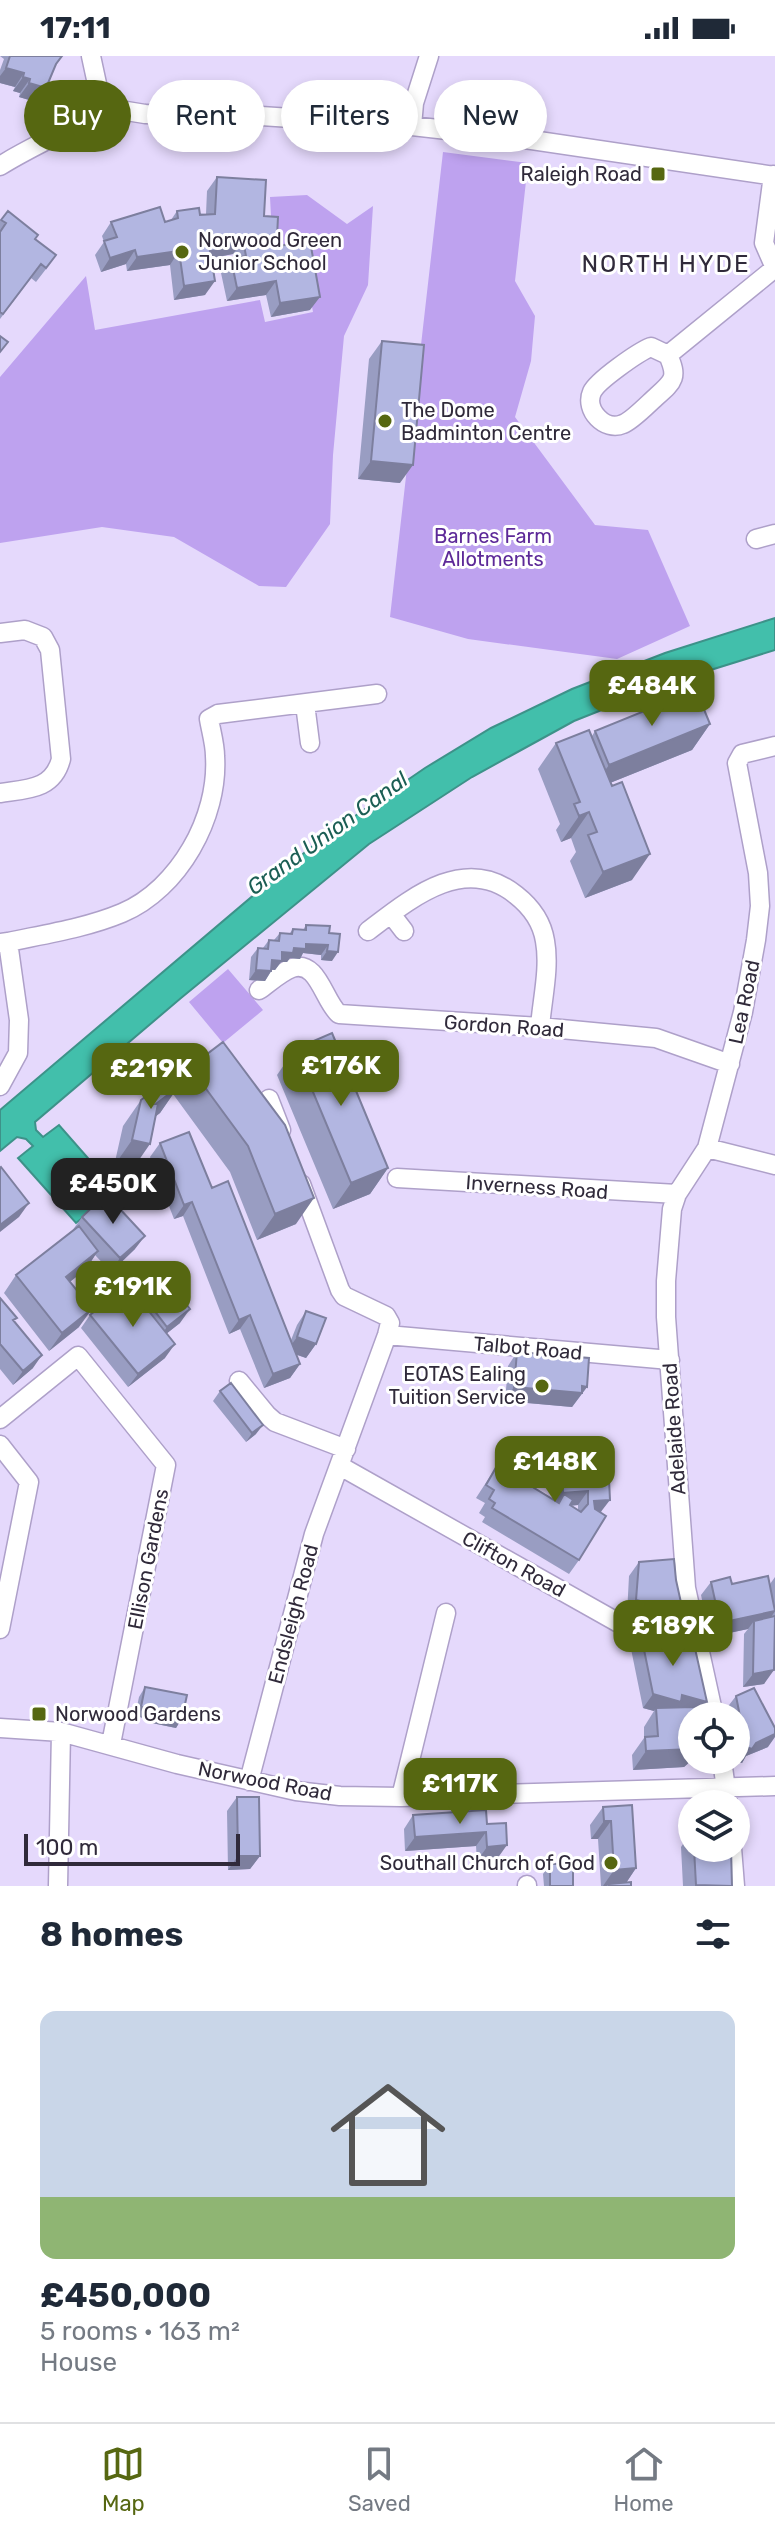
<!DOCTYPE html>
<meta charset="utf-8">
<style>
body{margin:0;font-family:Rubik,sans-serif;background:#f6f6f7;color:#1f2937;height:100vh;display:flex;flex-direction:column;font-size:30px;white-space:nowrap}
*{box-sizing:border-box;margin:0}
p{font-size:26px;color:#747a83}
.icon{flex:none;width:44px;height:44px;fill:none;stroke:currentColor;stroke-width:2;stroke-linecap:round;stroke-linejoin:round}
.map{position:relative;height:1830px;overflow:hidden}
.details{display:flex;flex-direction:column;background:#fff;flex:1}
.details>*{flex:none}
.guide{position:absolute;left:24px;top:24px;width:728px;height:72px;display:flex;gap:16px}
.fabs{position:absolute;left:678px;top:1646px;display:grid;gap:16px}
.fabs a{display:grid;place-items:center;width:72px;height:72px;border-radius:50%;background:#fff;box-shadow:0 4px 12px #0003;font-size:40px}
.scale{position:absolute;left:24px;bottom:20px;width:216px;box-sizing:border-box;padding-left:8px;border:4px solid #302a3a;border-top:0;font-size:22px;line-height:28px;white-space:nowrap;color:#302a3a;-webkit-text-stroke:6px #fff;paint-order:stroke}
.price{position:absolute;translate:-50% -68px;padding:0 18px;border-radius:16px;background:#566711;color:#fff;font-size:26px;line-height:52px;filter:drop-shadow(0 2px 4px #0008)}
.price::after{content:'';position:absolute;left:50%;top:48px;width:24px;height:18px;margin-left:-12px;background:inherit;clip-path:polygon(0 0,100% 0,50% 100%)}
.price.selected{background:#222;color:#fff}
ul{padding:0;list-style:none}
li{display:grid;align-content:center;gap:16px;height:424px;padding:0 40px}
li+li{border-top:2px solid #e0e1e3}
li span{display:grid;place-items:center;height:248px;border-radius:16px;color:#555}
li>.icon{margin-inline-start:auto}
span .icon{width:144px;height:144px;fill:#fffc;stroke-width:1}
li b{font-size:34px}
h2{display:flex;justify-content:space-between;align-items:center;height:96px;padding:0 40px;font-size:34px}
.tag{padding:0 28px;border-radius:36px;background:#fff;box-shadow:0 4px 12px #0003;font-size:28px;line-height:72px}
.tag.selected{background:#566711;color:#fff}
.status{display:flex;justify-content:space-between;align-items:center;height:56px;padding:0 40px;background:#fff;direction:ltr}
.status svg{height:22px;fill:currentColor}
.dock{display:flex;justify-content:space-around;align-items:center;height:112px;border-top:2px solid #e0e1e3;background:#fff;font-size:22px;color:#747a83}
.dock a{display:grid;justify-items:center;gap:4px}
.dock .selected{color:#566711}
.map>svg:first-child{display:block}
</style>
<div class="status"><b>17:11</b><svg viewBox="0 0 49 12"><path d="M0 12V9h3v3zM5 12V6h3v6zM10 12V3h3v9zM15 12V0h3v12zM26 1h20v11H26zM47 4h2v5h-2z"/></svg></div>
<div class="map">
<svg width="775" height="1830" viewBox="0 0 775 1830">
<rect width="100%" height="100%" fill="#e5d9fc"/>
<path fill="#bea2ef" d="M443 96 528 107 515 225 535 260 531 305 515 361 595 469 648 474 690 570 617 603 468 583 390 561Z
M307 139 347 168 373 150 368 229 344 280 333 399 330 468 286 531 259 530 174 481 102 471 0 487V321L86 220 95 274 260 244 265 266 313 256 302 195 273 198 270 141Z
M228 913 263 954 223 987 189 946Z"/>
<path fill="#42bfab" stroke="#3d9289" stroke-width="2" d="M775 562V594L672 626 574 665 472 721 369 788 181 942 35 1066 36 1074 43 1081 59 1069 94 1109 84 1119 101 1140 95 1144 78 1124 75 1126 90 1156 76 1167 18 1102 33 1090 26 1083 17 1081 0 1095V1054L288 810 320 784 425 712 491 672 572 633 665 597Z"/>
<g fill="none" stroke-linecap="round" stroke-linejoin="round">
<defs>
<path id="minor" d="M91 0 102 51
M102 51 145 58 261 60 412 70 525 83 775 120
M412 70 414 47 429 0
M0 110C33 89 71 75 102 51
M773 119 764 187 775 212
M668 299 651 291C638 296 597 325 592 336 584 354 605 376 623 368 632 365 649 347 657 340 674 325 678 321 668 299L775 212
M756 483 775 478
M0 577 25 574 43 581 50 594 61 703C53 734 27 733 0 737
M305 648 310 687
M391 858 404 875
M368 875C410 843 464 797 516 839 530 850 542 866 545 885 550 912 542 944 540 971
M8 886C46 878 86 872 122 857 179 833 219 761 215 700 215 688 211 675 209 663L218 658 377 638
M0 887 8 886 19 964 18 997 0 1030
M259 934C269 927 281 916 292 912 318 903 324 946 339 958L540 971 656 982 730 1008
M269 1043 281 1074
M707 1092 775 1109
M397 1122 677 1138
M387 1279 670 1304
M239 1325 267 1359 275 1366 346 1393
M0 1363 78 1300 166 1409 111 1688
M0 1389 29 1426 0 1573
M340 1410 617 1566 662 1581
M714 1660 686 1532 666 1261V1225L672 1153 677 1138 707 1092 743 956 756 884 760 850 758 817 737 707 742 698 775 690
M0 1672 61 1676 177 1708 296 1735 340 1740 401 1741 775 1730
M722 1704 728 1748
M249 1725 314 1478 387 1279 390 1267 386 1260 344 1240 340 1234 301 1128
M401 1741 446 1557
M732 1792 735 1830
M527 1829V1830
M58 1830 61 1676"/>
</defs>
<use href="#minor" stroke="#aea0c9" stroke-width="21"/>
<use href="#minor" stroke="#fff" stroke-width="18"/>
</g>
<path fill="#999dc2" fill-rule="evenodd" d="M0 0H62L55 11 36 46 19 41 20 37 13 35 15 31 0 27V14L4 3Z
M217 121 264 160 277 181 272 189V191L310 254 271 261 266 239 227 245 221 217 231 203 234 202 233 198 212 202 205 239 174 244 170 209 127 215 126 208 101 216 95 199 104 186 102 180 111 166H165L171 164 177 155 206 158 207 135Z
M8 155 35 183 46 213 36 226 31 222 0 263V165Z
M382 285 400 427 358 423 369 303Z
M710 668 692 694 610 727 632 824 585 842 570 805 576 796 571 782 561 786 556 774 560 768 538 713 556 687 592 680 595 675Z
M306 869 329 877 332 905 321 904V899L303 897 300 903 290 902 287 906H281L275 914H272L265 925 249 924 251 901 258 892H263L269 884H274L280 877H290L293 873 303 874Z
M223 986 296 1168 257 1184 230 1116 173 1038 160 1057 156 1060 132 1114 114 1110 123 1070 141 1044 177 1029 190 1011Z
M295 993 388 1112 370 1138 333 1153 277 1019Z
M160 1087 212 1132 291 1284 297 1269 306 1255 316 1288 306 1302 297 1299 300 1308 290 1322 264 1332 240 1273 229 1278 183 1160 174 1163 150 1101Z
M82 1161 135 1193 111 1216 95 1199 86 1213 70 1226 79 1271 49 1295 4 1237 16 1219 72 1175Z
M124 1215 180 1267 166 1278 165 1302 128 1331 81 1272 90 1259 119 1236 114 1229Z
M0 1242 14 1265 33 1312 13 1329 0 1313Z
M517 1296 587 1331 572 1351 505 1345 508 1310Z
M220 1335 256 1378 246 1386 213 1345Z
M608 1403 601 1457 579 1504 569 1518 482 1466 485 1461 479 1457 485 1447 476 1442 498 1408 553 1443 551 1420 561 1406ZM578 1449V1455L570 1450Z
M639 1506 672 1565 659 1566 627 1558 629 1520Z
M775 1521V1605L764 1628 743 1631 744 1578 748 1573 710 1581 701 1539 711 1526 732 1528H770Z
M640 1574 707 1646 703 1652 692 1660V1704L684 1711 633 1714 632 1699 644 1682V1671L654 1655 643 1652 630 1588Z
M145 1631 182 1662 176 1672 152 1667 153 1664 135 1660 139 1641Z
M736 1640 768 1691 746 1700 742 1707 736 1704V1660H727L726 1653Z
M237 1741 260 1800 250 1813 228 1814 227 1755Z
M603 1751 636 1812 626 1827 631 1830H601L598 1783H591L590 1769Z
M413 1759 487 1768 497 1803 477 1805 476 1790 405 1795 404 1773Z
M692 1775V1792H731L732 1830H683L681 1791Z
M550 1808 573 1830H544L543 1818Z"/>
<path fill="#7d7f9e" d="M6 12 24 17 15 31 0 27V20Z
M23 21 30 23 20 37 13 35Z
M29 27 46 32 36 46 19 41Z
M270 180 277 181 268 195Z
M243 184 233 198 212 202 208 208 210 195 217 189Z
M135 194 126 208 101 216 110 202Z
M179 195 170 209 127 215 137 201Z
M215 225 205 239 174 244 184 230Z
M276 225 266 239 227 245 237 232Z
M320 241 310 254 271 261 280 247Z
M371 405 413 409 400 427 358 423Z
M710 668 692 694 590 735 609 709Z
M589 756 571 782 561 786 579 760Z
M650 798 632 824 585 842 603 816Z
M306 888 328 889 321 899 303 897 300 903 290 902 287 906H281L275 914 266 913 272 904 282 896Z
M327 895 338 896 332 905 321 904Z
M256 914 271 915 265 925 249 924Z
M178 1031 160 1057 138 1074 156 1048Z
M132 1084 150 1088 132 1114 114 1110Z
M388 1112 370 1138 333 1153 351 1127Z
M314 1142 296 1168 257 1184 275 1158Z
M192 1146 183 1160 174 1163 184 1149Z
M29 1147 19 1161 0 1176V1169Z
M145 1180 135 1193 111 1216 120 1202Z
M98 1195 86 1213 53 1239 66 1221Z
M92 1253 79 1271 49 1295 62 1277Z
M190 1253 180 1267 157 1285 167 1271Z
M250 1259 240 1273 229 1278 239 1264Z
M297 1281 316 1288 306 1302 287 1295Z
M175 1288 165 1302 128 1331 138 1318Z
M42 1299 33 1312 13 1329 23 1315Z
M300 1308 290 1322 264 1332 273 1318Z
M514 1331 582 1330 587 1331 572 1351 505 1345Z
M263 1369 256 1378 246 1386 252 1377Z
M588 1435 578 1449 551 1451 561 1437Z
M610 1444 600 1457 584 1459 594 1445Z
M636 1544 682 1551 672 1565 659 1566 627 1558Z
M775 1555 766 1569 754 1565 748 1573 710 1581 720 1567Z
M774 1614 764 1628 743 1631 753 1618Z
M653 1638 682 1639 707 1646 698 1660 656 1652 654 1655 643 1652Z
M141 1651 159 1654 153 1664 135 1660Z
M159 1658 182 1662 176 1672 152 1667Z
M775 1678V1681L768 1691 746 1700 742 1707 736 1705 746 1691Z
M692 1693V1704L684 1711 633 1714 646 1695Z
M604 1765H611L598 1783H591Z
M486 1776 476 1790 405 1795 415 1781Z
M507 1789 497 1803 477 1805 487 1791Z
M238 1800H260L250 1813 228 1814Z
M636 1812 624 1830 609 1828 607 1830H603L614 1814Z"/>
<path fill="#b2b6e1" stroke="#7d7f9e" stroke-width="2" d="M10 0H62L56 8 46 32 29 27 30 23 23 21 24 17 6 12Z
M217 121 266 124 264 160 278 161 277 181 270 180 272 191 310 185 320 241 280 247 276 225 237 232 231 203 246 200 243 184 217 189 218 194 210 195 215 225 184 230 179 195 137 201 135 194 110 202 104 185 117 181 111 166 160 151 165 166 178 162 177 155 199 152 200 159 215 158Z
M8 155 38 179 35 183 56 199 46 212 41 208 3 258 0 256V176L6 167 1 164Z
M0 280 8 286 0 296Z
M382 285 424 289 413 409 371 405Z
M696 634 710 668 609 709 595 675Z
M589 674 612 730 622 726 650 798 603 816 588 779 597 776 589 756 579 760 574 748 580 746 556 687Z
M306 869 330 870 329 877 340 878 338 896 327 895 328 889 306 888V893L294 892 293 897 282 896V905L272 904 271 915 256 914 258 892 268 893 269 884 279 885 280 877 292 878 293 873 306 874Z
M332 977 388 1112 351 1127 295 993Z
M223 986 285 1069 314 1142 275 1158 248 1090 190 1011Z
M171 1021 178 1031 156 1048H158L150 1088 132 1084 141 1044Z
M189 1076 212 1132 228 1125 300 1308 273 1318 250 1259 239 1264 192 1146 184 1149 160 1087Z
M1 1111 29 1147 0 1169V1112Z
M106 1138 145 1180 120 1202 82 1161Z
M79 1170 98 1195 66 1221 92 1253 62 1277 16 1219Z
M135 1207 151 1228 163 1219 190 1253 167 1271 124 1215Z
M128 1229 175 1288 138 1318 90 1259Z
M0 1242 17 1262 13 1264 42 1299 23 1315 0 1288Z
M306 1255 326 1262 316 1288 297 1281Z
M517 1296 589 1302 587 1331 582 1330V1337L514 1331Z
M231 1327 263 1369 252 1377 220 1335Z
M608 1403 610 1444 594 1445 595 1453 606 1460 579 1504 492 1452 495 1447 489 1443 494 1434 486 1429 498 1408 528 1426 533 1420 539 1424 534 1432 559 1447 564 1438 573 1444 570 1449 581 1456 588 1448V1435L561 1437 563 1436 561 1406Z
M674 1503 676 1524 682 1551 668 1552 636 1544 639 1506Z
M768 1520 775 1555 720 1567 711 1526 730 1521 732 1528Z
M775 1560 774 1614 753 1618 754 1565Z
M640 1574 694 1588 707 1646 682 1639 681 1646 653 1638Z
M145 1631 187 1639 182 1662 159 1658V1654L141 1651Z
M754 1632 775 1672V1678L756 1687 752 1693 746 1691 736 1640Z
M694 1651 707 1653 708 1660H692V1693L646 1695 645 1681 658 1680 656 1652Z
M237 1741H259L260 1800H238Z
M632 1749 636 1812 614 1814 611 1765H604L603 1751Z
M486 1754 487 1768 506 1767 507 1789 487 1791 486 1776 415 1781 413 1759Z
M694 1792H731L732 1830 696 1829Z
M550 1808H573V1830H550Z
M631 1826V1830H609V1828Z"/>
<g fill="#566711" stroke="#fff" stroke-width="3">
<rect x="650" y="110" width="16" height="16" rx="4"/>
<circle cx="182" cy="196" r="8"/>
<circle cx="385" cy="365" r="8"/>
<circle cx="542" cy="1330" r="8"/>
<rect x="31" y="1650" width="16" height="16" rx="4"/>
<circle cx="611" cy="1807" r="8"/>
</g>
<g text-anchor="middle" stroke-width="6" stroke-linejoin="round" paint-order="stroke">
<g font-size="20" fill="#302a3a" stroke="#fff" text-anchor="end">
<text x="642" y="125">Raleigh Road</text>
<text x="198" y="191" text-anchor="start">Norwood Green<tspan x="198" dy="23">Junior School</tspan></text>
<text x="401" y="361" text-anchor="start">The Dome<tspan x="401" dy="23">Badminton Centre</tspan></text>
<text x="526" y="1325">EOTAS Ealing<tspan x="526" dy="23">Tuition Service</tspan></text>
<text x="55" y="1665" text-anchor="start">Norwood Gardens</text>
<text x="595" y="1814">Southall Church of God</text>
</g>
<g font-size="20" fill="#5d2998" stroke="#fff">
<text x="493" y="487">Barnes Farm<tspan x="493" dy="23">Allotments</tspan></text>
</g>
<g font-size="20" fill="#302a3a" stroke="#fff">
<text transform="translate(744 946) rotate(-78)" y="7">Lea Road</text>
<text transform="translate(504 970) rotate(4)" y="7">Gordon Road</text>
<text transform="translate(537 1131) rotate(4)" y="7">Inverness Road</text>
<text transform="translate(528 1292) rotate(5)" y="7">Talbot Road</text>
<text transform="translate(674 1373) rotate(-94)" y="7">Adelaide Road</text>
<text transform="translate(148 1503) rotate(-79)" y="7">Ellison Gardens</text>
<text transform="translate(514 1508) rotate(29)" y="7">Clifton Road</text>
<text transform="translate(293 1558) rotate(-75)" y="7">Endsleigh Road</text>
<text transform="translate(265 1725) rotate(11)" y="7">Norwood Road</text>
</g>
<g font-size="22" font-style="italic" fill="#1b5e54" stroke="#fff">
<text transform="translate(327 777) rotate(-36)" y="8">Grand Union Canal</text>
</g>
<g font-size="24" letter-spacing="2" fill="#302a3a" stroke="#fff">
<text x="666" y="216">NORTH HYDE</text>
</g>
</g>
</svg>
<div class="fabs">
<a><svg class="icon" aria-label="locate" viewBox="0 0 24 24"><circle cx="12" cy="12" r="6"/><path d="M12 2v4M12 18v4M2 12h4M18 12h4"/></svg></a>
<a><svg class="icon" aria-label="layers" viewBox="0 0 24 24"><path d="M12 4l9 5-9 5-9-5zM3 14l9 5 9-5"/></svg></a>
</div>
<div class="scale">100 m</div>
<b class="price" style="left:652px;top:672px">£484K</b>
<b class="price" style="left:341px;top:1052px">£176K</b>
<b class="price" style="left:151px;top:1055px">£219K</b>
<b class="price selected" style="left:113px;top:1170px">£450K</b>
<b class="price" style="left:133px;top:1273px">£191K</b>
<b class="price" style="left:555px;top:1448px">£148K</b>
<b class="price" style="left:673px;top:1612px">£189K</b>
<b class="price" style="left:460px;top:1770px">£117K</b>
<div class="guide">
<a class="tag selected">Buy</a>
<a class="tag">Rent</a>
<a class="tag">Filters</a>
<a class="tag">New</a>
</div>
</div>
<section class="details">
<h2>8 homes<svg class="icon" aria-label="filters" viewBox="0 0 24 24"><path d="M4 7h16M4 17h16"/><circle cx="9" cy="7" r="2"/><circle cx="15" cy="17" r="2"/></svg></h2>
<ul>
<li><span style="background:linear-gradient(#c9d6e8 75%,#8fb573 0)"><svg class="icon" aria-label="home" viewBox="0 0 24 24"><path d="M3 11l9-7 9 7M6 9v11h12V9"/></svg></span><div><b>£450,000</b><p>5 rooms · 163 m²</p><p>House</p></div></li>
</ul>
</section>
<nav class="dock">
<a class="selected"><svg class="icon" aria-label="map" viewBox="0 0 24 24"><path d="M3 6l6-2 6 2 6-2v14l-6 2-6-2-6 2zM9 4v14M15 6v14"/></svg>Map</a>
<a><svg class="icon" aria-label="saved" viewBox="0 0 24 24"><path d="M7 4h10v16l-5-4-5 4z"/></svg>Saved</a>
<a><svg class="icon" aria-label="home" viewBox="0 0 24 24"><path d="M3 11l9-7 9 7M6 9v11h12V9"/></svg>Home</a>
</nav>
